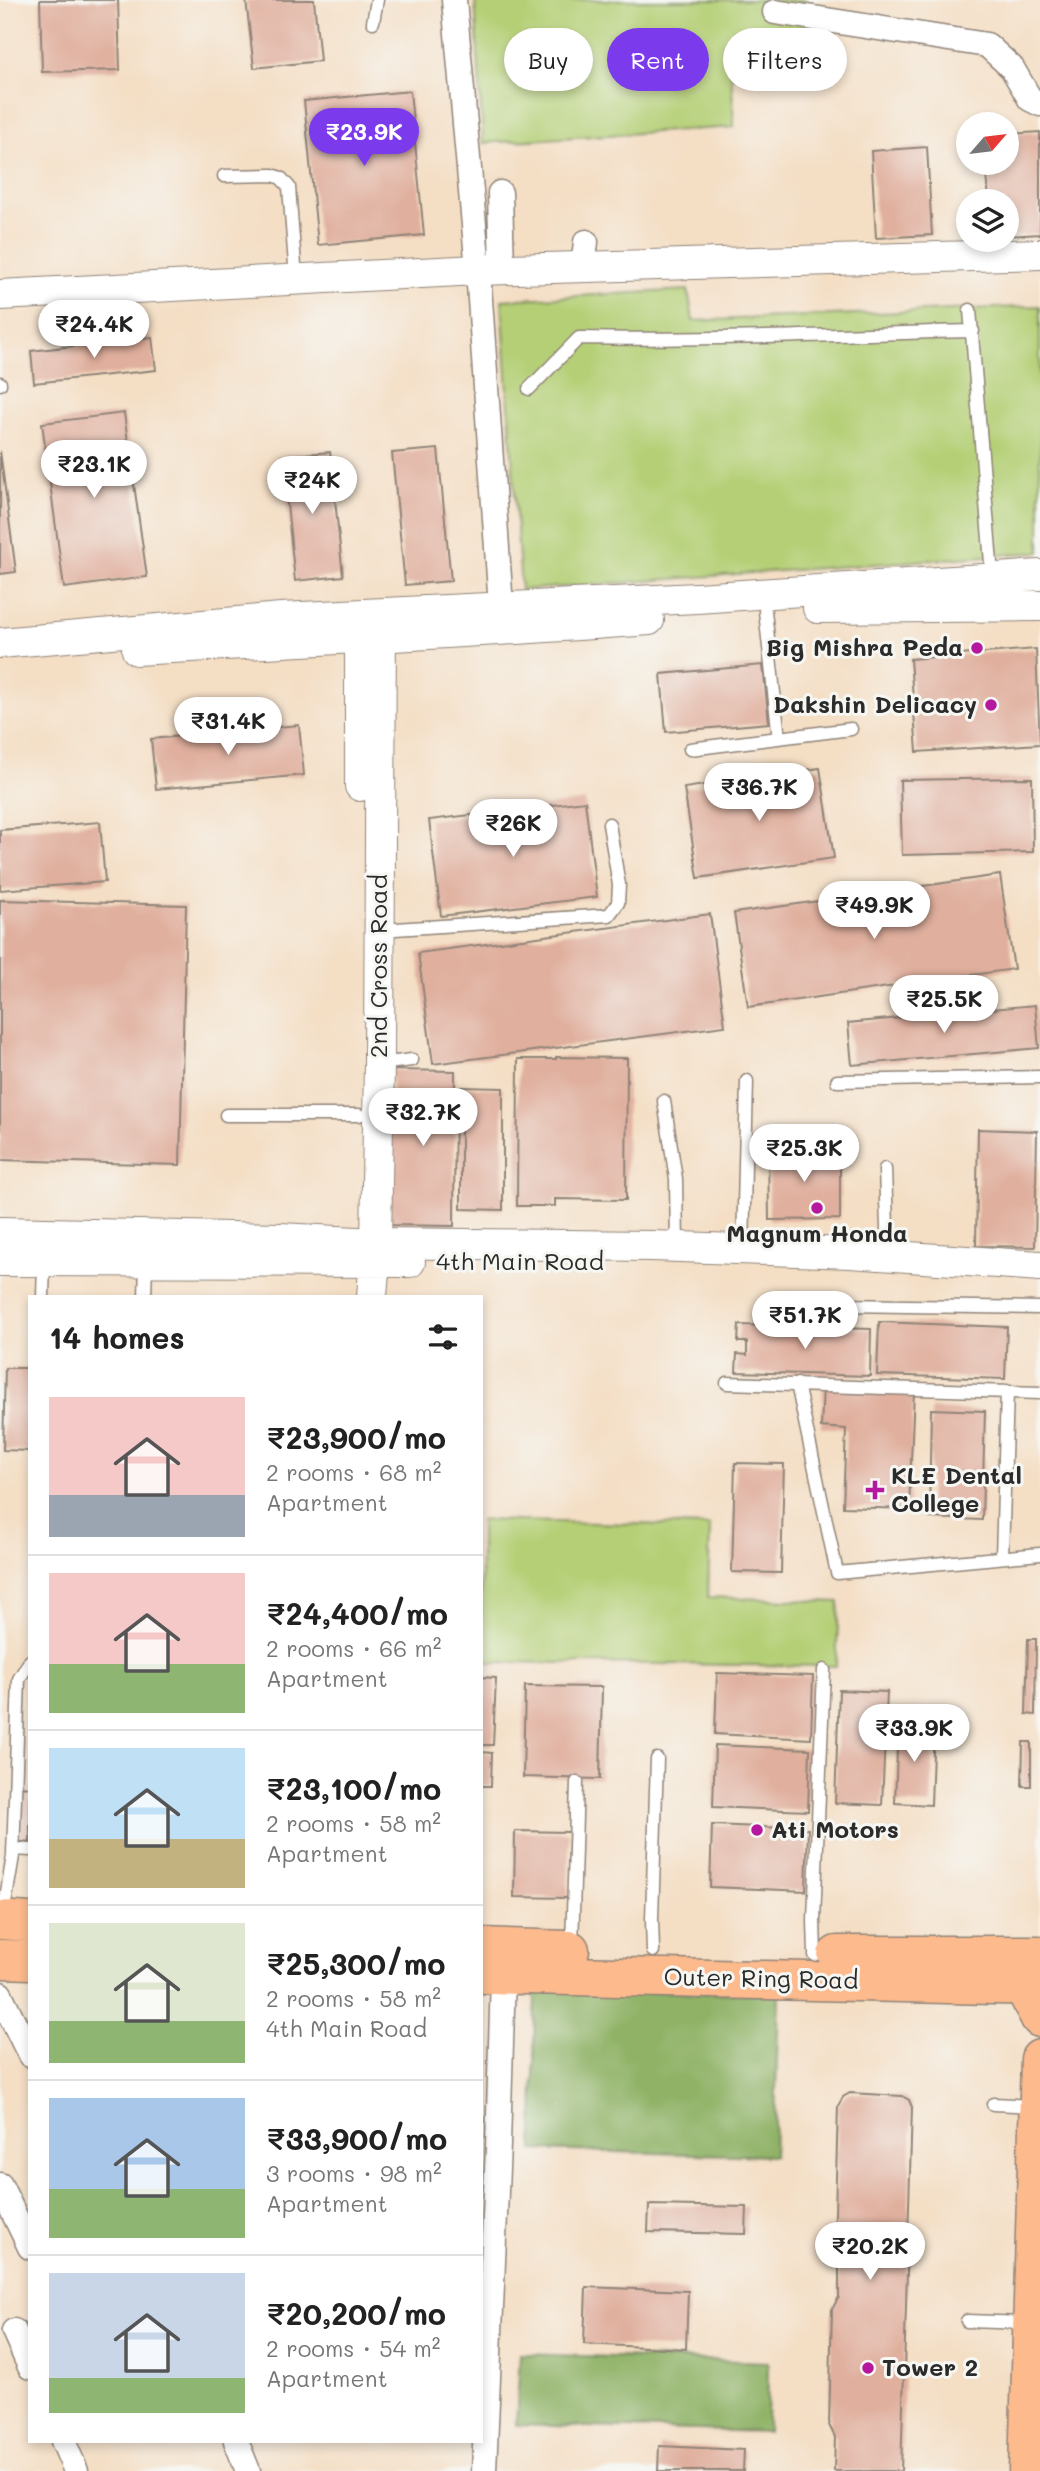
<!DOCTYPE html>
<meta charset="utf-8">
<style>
body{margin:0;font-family:Mali,sans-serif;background:#f6f6f6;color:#222;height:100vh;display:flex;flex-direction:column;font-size:26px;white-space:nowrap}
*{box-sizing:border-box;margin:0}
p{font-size:23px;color:#767676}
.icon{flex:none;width:38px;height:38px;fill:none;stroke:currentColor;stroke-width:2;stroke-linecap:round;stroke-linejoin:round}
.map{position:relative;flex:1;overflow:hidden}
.details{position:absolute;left:28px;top:1295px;width:455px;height:1148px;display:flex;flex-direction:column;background:#fff;border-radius:0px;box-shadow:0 4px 10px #0003}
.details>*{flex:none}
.hud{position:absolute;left:504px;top:28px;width:430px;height:63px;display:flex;gap:14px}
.needle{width:46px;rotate:62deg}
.fabs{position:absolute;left:956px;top:112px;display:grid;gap:14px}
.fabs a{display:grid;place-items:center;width:63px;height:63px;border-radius:50%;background:#fff;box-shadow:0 4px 10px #0003;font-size:35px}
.price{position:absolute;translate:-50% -60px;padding:0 16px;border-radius:24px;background:#fff;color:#222;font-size:23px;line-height:46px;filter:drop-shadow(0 2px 4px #0008)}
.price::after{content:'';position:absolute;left:50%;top:42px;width:21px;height:16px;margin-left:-10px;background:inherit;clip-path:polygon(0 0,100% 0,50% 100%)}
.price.active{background:#7c3aed;color:#fff}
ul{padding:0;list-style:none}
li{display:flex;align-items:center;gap:21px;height:175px;padding:0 21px}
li+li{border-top:2px solid #e0e0e0}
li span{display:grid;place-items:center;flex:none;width:196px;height:140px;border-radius:0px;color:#555}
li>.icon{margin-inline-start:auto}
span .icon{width:84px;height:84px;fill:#fffc;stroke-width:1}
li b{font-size:30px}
h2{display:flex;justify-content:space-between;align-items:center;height:84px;padding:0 21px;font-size:30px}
.pill{padding:0 24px;border-radius:32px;background:#fff;box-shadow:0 4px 10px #0003;font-size:24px;line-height:63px}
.pill.active{background:#7c3aed;color:#fff}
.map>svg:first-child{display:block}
</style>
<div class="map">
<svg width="1040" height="2471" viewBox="0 0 1040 2471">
<rect width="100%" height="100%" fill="#f6f6f2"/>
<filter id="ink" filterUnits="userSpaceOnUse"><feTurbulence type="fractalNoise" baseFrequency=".0143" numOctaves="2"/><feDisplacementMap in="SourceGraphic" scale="14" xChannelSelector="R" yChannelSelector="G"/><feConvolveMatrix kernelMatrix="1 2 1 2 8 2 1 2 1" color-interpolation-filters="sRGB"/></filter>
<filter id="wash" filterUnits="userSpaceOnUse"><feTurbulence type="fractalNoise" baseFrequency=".00686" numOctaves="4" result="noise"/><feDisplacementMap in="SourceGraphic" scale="28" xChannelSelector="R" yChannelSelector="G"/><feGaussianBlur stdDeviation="1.57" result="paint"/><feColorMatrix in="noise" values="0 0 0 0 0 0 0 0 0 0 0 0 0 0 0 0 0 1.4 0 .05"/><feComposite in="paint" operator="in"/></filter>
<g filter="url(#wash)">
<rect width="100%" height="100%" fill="#f4dec4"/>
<path fill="#b4cf75" stroke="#707d50" stroke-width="2" d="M475 0H805L811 45 731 65 734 127 483 143Z
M688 290 693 321 1040 306V552L521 590 502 300Z
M481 1520 710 1526 708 1597 839 1602 836 1666 481 1662Z"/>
<path fill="#8fb266" stroke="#5d6e48" stroke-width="2" d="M535 1988 779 1995 774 2156 533 2150Z
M520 2354 768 2362 767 2432 516 2425Z"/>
<g id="blocks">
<path fill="#e0af9d" d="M40 0H118L120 70 42 72Z
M246 0H314L320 61 254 68Z
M410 91 424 235 318 245 304 101Z
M1040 132V234L1006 236V201H989L986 163H1006V134Z
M927 147 932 235 876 238 871 151Z
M152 337 156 370 34 383 31 351Z
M124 413 147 577 64 588 42 423Z
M438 449 451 581 405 585 392 453Z
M0 451 16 572 0 574Z
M330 452 343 576 295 581 282 456Z
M1036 649 1040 744 917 752 910 659Z
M763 665 769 723 666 732 661 674Z
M299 725 304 775 156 789 151 739Z
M820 768 834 858 698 878 684 788Z
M1032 778 1033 852 902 855 900 780Z
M585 801 597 897 441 916 429 820Z
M100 822 105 882 0 890V830Z
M1000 875 1014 969 748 1007 734 913Z
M0 900 186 905 180 1165 0 1160Z
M710 914 725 1026 433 1064 418 953Z
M1035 1005 1039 1048 852 1065 848 1023Z
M556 1057 627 1058 626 1200 555 1199V1206H517L518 1059H556Z
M392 1070 455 1071 454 1226 390 1225Z
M461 1087 503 1088V1210L461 1209Z
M978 1129 1037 1131 1035 1247 976 1246Z
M768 1148H840V1219L769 1220Z
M879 1322 1007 1327 1005 1379 877 1375Z
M739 1325 871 1329 870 1376 736 1372 737 1354 747 1355V1342H738Z
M5 1368H30V1451L3 1450Z
M823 1387 914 1391 909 1509 843 1507 846 1429 821 1427Z
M931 1409 985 1411 982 1520 929 1518Z
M735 1463 784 1464 781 1573 732 1572Z
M1028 1639H1036L1035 1715 1026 1714Z
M717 1673 813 1676 811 1739 715 1734Z
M481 1677 496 1678 493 1745H481Z
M525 1686 602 1687 600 1779 523 1777Z
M839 1690 887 1692 882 1805 835 1803Z
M898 1723 934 1725 931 1805 895 1803Z
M1023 1742H1031V1786H1022Z
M715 1745 810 1749 808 1811 713 1807Z
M481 1752 492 1753 491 1786H481Z
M18 1786 30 1787V1842H17Z
M712 1825 808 1829 806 1891 710 1887Z
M515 1831 569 1832 568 1898 514 1897Z
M850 2093 902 2096 909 2100 912 2107 901 2471H834L835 2437 829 2425 832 2309 839 2297V2263L834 2251 838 2106 843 2097Z
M649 2205 747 2207 746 2234 648 2232Z
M586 2287 688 2291 686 2349 584 2344Z
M659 2446 744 2450 743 2471H658Z"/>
</g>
</g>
<g filter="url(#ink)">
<use href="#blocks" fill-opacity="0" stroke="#908478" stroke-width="2"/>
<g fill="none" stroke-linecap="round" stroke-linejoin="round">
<defs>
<path id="service" d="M373 22 377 0
M224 176 273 175 281 178 289 187 296 278
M970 310 991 563 989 578
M0 383V384
M529 389 579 338C710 341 842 334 973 331
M765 611 779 738
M690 749 851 729
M380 930 609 915 618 903 619 885 609 824
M379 1064 412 1060
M837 1081 1040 1077
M664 1101 676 1179 677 1247
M226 1115H359
M885 1169 888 1256
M743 1249 747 1081
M43 1297 44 1262
M145 1297 146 1263
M772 1304 1040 1308
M727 1383 1040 1393
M797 1384 837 1573 1040 1554
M1002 1557 1007 1391
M13 1849 30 1850
M3 1916 13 1856 19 1679 30 1661
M572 1946 577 1782
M653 1951 652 1919 657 1759
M815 1955 814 1920 824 1670
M993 2104 1035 2106
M967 2321 1029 2323"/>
<path id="minor" d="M454 0 478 270 501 607
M775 12 987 45 1012 68 1030 99 1040 104
M500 193 502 270
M583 267 586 242
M0 1994 30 2055
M0 2185 30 2247
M14 2331 30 2367
M63 2441 76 2471
M236 2441 248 2471
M484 2471 498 2145 503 1975"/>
<path id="tertiary" d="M0 295 478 270 1040 254
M818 608 1040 606
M360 619V786
M0 643 281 618 697 598 1040 575
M137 650C308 640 479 633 649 620
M0 1232 280 1238 376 1243 652 1246 850 1253 1040 1266
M0 1261 410 1262
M372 1297 376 1243 379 1064 381 615"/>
<path id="trunk" d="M0 1920 30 1922
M481 1947 570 1950
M837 1955H1040
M0 1959 30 1960
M481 1974 1040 1986
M1023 1985 1040 2018
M1028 2471 1040 2059"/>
</defs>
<use href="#service" stroke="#908478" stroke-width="15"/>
<use href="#minor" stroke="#908478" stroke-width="27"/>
<use href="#tertiary" stroke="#908478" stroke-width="32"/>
<use href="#trunk" stroke="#908478" stroke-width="41"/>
<use href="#service" stroke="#fff" stroke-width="12"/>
<use href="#minor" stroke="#fff" stroke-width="24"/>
<use href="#tertiary" stroke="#fff" stroke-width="30"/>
<use href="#trunk" stroke="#fcba8d" stroke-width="38"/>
</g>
</g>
<g fill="#b5179e" stroke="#f6f6f2" stroke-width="2.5">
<circle cx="977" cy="648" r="7"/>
<circle cx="991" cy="705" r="7"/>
<circle cx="817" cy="1208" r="7"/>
<path d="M871.5 1479.5h7v7h7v7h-7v7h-7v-7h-7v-7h7z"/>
<circle cx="757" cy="1830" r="7"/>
<circle cx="868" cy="2368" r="7"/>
</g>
<g text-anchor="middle" stroke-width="6" stroke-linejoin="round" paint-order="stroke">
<g font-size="24" font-weight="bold" fill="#2b2b2b" stroke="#f6f6f2" text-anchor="start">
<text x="963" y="656" text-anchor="end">Big Mishra Peda</text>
<text x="977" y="713" text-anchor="end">Dakshin Delicacy</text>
<text x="817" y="1242" text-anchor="middle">Magnum Honda</text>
<text x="891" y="1484">KLE Dental<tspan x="891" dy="28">College</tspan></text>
<text x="771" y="1838">Ati Motors</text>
<text x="882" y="2376">Tower 2</text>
</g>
<g font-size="24" fill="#2b2b2b" stroke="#f6f6f2">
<text transform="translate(379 966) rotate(-90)" y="8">2nd Cross Road</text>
<text x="520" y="1270">4th Main Road</text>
<text transform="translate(761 1979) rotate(1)" y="8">Outer Ring Road</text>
</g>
</g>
</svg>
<div class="fabs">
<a><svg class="needle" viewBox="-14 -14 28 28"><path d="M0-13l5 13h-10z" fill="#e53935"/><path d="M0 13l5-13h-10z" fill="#767676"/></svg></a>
<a><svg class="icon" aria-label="layers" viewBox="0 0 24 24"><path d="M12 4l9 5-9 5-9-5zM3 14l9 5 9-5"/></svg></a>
</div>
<b class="price active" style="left:364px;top:168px">₹23.9K</b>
<b class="price" style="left:94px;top:360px">₹24.4K</b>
<b class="price" style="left:94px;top:500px">₹23.1K</b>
<b class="price" style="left:312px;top:516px">₹24K</b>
<b class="price" style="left:228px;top:757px">₹31.4K</b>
<b class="price" style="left:759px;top:823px">₹36.7K</b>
<b class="price" style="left:513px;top:859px">₹26K</b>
<b class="price" style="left:874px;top:941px">₹49.9K</b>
<b class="price" style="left:944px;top:1035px">₹25.5K</b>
<b class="price" style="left:423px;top:1148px">₹32.7K</b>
<b class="price" style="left:804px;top:1184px">₹25.3K</b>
<b class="price" style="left:805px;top:1351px">₹51.7K</b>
<b class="price" style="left:914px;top:1764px">₹33.9K</b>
<b class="price" style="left:870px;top:2282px">₹20.2K</b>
<div class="hud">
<a class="pill">Buy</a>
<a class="pill active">Rent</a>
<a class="pill">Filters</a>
</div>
<section class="details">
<h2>14 homes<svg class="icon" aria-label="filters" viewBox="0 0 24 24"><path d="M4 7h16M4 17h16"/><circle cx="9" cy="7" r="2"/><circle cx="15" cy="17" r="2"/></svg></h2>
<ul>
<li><span style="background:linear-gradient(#f6c9c9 70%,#9aa5b1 0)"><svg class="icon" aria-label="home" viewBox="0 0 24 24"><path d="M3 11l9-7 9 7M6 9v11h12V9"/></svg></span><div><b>₹23,900/mo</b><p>2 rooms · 68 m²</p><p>Apartment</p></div></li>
<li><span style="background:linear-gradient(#f6c9c9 65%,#8fb573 0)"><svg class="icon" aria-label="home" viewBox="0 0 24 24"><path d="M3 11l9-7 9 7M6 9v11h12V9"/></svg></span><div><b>₹24,400/mo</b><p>2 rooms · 66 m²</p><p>Apartment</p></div></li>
<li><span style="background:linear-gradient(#bfe0f5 65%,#c2b280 0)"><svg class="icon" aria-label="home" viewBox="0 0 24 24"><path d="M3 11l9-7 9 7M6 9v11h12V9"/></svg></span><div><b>₹23,100/mo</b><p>2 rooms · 58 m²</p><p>Apartment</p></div></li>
<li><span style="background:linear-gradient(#dfe7d0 70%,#8fb573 0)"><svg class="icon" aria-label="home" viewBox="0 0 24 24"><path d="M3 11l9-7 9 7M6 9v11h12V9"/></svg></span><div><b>₹25,300/mo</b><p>2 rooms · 58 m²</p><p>4th Main Road</p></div></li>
<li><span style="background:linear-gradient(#a9c7e8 65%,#8fb573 0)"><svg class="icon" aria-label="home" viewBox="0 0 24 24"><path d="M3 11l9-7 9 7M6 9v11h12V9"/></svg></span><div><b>₹33,900/mo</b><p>3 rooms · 98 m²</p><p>Apartment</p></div></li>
<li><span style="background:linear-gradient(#c9d6e8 75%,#8fb573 0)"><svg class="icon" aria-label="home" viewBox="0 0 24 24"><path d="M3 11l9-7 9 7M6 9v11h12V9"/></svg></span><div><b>₹20,200/mo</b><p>2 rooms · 54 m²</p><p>Apartment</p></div></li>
</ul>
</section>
</div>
